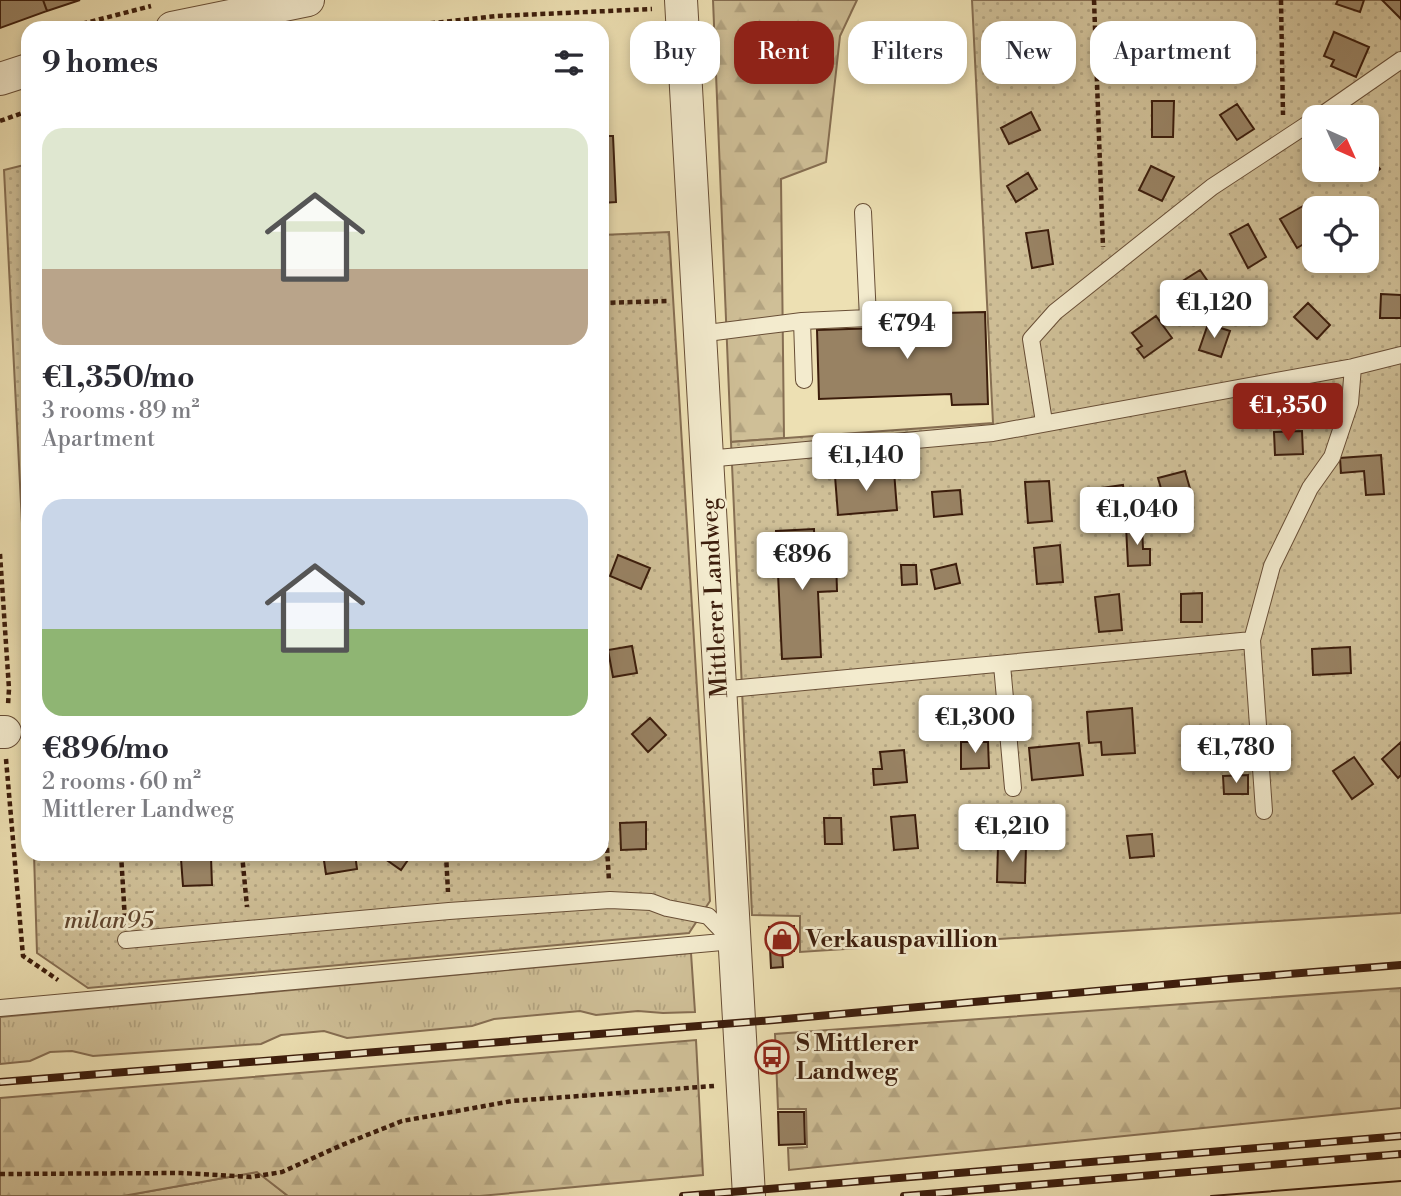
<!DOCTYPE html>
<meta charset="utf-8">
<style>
body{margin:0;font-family:"Libre Bodoni",serif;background:#f2f2f3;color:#2b2b33;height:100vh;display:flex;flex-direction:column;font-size:26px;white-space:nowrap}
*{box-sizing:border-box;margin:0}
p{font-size:23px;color:#7c7c81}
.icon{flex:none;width:38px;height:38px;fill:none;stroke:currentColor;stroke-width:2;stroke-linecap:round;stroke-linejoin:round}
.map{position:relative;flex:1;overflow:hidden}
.panel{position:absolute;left:21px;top:21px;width:588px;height:840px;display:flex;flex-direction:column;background:#fff;border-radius:21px;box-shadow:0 4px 10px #0003}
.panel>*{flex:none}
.hud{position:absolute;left:630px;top:21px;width:665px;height:63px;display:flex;gap:14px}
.needle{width:46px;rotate:135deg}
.controls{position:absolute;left:1302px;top:105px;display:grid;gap:14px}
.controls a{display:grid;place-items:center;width:77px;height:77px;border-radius:14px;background:#fff;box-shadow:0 4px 10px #0003;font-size:35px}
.price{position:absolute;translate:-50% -60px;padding:0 16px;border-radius:7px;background:#fff;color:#222;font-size:23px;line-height:46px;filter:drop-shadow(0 2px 4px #0008)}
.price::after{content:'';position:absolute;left:50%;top:42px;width:21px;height:16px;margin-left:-10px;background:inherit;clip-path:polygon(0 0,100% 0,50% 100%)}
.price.current{background:#8f2418;color:#fff}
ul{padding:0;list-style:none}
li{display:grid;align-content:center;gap:14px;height:371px;padding:0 21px}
li span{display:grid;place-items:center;height:217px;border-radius:21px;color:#555}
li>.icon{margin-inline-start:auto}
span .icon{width:126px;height:126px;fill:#fffc;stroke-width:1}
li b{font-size:30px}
h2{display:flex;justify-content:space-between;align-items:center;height:84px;padding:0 21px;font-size:30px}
.pill{padding:0 24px;border-radius:21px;background:#fff;box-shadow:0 4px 10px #0003;font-size:24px;line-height:63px}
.pill.current{background:#8f2418;color:#fff}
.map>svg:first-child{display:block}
</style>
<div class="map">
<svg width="1401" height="1196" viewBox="0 0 1401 1196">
<defs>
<pattern id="grass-tufts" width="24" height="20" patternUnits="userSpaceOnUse" patternTransform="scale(1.75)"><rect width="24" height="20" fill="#cfbf97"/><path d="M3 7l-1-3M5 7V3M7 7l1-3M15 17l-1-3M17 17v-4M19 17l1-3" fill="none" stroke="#b3a481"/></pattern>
<pattern id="forest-firs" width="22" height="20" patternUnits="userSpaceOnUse" patternTransform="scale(1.75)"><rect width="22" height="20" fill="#cfbf97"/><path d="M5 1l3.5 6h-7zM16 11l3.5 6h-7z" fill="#b3a481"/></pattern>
<pattern id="garden-dots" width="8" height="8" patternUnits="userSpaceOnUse" patternTransform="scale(1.75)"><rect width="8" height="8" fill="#cfbf97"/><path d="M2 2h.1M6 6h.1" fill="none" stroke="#b3a481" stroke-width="1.8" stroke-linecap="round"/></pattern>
</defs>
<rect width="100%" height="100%" fill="#ede0b3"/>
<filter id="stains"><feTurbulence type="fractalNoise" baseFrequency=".00286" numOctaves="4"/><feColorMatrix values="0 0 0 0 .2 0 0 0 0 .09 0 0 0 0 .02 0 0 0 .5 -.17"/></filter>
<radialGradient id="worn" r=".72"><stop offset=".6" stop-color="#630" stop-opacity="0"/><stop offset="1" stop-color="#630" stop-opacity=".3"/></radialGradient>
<path fill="url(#grass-tufts)" stroke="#866e52" stroke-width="2" d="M691 953 695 1012 663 1013 638 1011 596 1015 580 1011 494 1019 472 1026 347 1038 324 1031 281 1035 261 1044 93 1056 72 1051 50 1052 30 1061 0 1064V1017Z
M258 1172 288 1196H123Z"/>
<path fill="url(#forest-firs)" stroke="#866e52" stroke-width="2" d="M713 0H857L840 36 826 162 781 179 784 438 731 442Z
M1401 988V1108L789 1170 788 1148 807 1147 806 1109H778L775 1034Z
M696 1040 703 1175 480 1196H288L257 1172 123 1196H0V1098Z"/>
<path fill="url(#garden-dots)" stroke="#866e52" stroke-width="2" fill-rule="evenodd" d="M972 0H1401V913L800 952V916L752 915 731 442 993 423ZM1314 117H1367V170H1314ZM1314 208H1367V261H1314Z
M28 164V641L4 170Z
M669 232 710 901 689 933 88 988 37 953 34 854H602V235Z"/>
<path fill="#988263" stroke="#3c1d0c" stroke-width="2" d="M0 0H43L47 11 0 28Z
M43 0H80L47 11Z
M1338 0H1364L1360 12 1336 4Z
M1382 0H1401V19Z
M1334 32 1369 47 1356 77 1331 66 1334 60 1324 56Z
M1152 39 1168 58 1153 69 1138 50Z
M1008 42 1032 44 1030 62 1007 61Z
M1207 46 1208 70H1183V47Z
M1152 101H1174L1173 137H1152Z
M1237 104 1254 129 1237 140 1220 115Z
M1031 112 1040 130 1009 144 1001 128Z
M602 136H613L616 202 602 203Z
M1367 155 1380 169 1373 175 1369 170 1357 180 1348 170H1367Z
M1151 166 1174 177 1162 201 1139 190Z
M1028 173 1037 189 1016 202 1007 186Z
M1310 202 1314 209V238L1297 248 1280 219Z
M1248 224 1266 257 1248 268 1230 234Z
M1048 230 1053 264 1032 268 1026 233Z
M1200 270 1218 296 1199 308 1181 282Z
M1381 294 1401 295V318H1380Z
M1308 303 1330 325 1317 339 1294 317Z
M985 312 988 404 952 405 951 394 819 399 817 330 944 326 943 313Z
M1156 316 1172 338 1144 358 1137 349 1142 346 1132 333Z
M1208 324 1230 331 1221 357 1199 350Z
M1302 431 1303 454 1275 455 1274 432Z
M1381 455 1384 494 1366 495 1364 471 1341 473 1340 458Z
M894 471 897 510 838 515 835 476Z
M1185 471 1191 492 1164 499 1158 478Z
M1049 481 1052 521 1028 523 1025 482Z
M1123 485 1127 515 1097 519 1094 489Z
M960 490 962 514 934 517 932 492Z
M1142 525 1143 549H1150V565L1128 566 1126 526Z
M814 529 815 559 836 558 837 591 818 592 821 657 782 659 776 531Z
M1060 545 1063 582 1037 584 1034 548Z
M618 555 650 568 641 589 610 576Z
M956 564 960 583 935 589 931 570Z
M901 565H916L917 584 902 585Z
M1202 593V622H1181V594Z
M1119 594 1122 630 1099 632 1095 597Z
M632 646 637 673 613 677 608 650Z
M1350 647 1351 673 1313 675 1312 649Z
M1132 708 1135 753 1102 755 1101 742 1089 743 1087 712Z
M650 718 666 735 648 752 632 734Z
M961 742H988L989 768 961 769Z
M1401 742V775L1398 778 1382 759Z
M1079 743 1083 775 1032 780 1029 748Z
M904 750 907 782 874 785 873 769H882L880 752Z
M1354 757 1373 784 1352 799 1333 771Z
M1248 775V794H1224L1223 776Z
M915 815 918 848 894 850 891 817Z
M824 818H841L842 844H825Z
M646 822V849L621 850 620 823Z
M1152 834 1154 856 1130 858 1127 836Z
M998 846H1026L1025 883 997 882Z
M323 854H355L357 869 326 874Z
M378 854H412L401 870Z
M211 857 212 885 183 886 181 859Z
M794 926V951H782L783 967 771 968 769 927Z
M778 1112H804L805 1144 779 1145Z"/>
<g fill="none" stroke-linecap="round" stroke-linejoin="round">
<defs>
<path id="lane" d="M1319 117 1401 60
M802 321 868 318 863 212
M699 334 802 321 804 380
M1044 422 1031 339 1055 312 1212 187 1314 120
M706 459 993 433 1353 367 1401 355
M1252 640 1264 811
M1002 665 1013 788
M719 690 1252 640 1272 566 1310 488 1332 457 1350 403 1353 367
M126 940 449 911 610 900 651 902 667 908 708 916 731 940
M0 1008 733 941"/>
<path id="street" d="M681 0 749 1196
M172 28 308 0
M0 79 28 70
M0 732H5"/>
</defs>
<use href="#lane" stroke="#684e36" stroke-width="18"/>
<use href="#street" stroke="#684e36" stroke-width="34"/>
<path stroke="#3c1d0c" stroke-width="4.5" stroke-dasharray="5 3.5" stroke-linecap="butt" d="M1094 0 1103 247
M1281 0 1283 115
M66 28 151 6
M388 28 497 16 652 9
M0 121 28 111
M602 303 669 301
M0 554 9 689 8 705
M6 759 23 956 58 980
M602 763 609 881
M121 854 125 920
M242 854 247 907
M446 854 448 892
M0 1174 181 1173 251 1177 282 1172 342 1145 402 1121 512 1101 714 1086"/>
<use href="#lane" stroke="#f3ebce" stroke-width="16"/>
<use href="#street" stroke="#f3ebce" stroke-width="32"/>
<path stroke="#3c1d0c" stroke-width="2" d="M1211 1196 1401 1181"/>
<defs>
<path id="rail" d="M0 1082 774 1020 1228 979 1401 965
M683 1196 1401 1136
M904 1196 1401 1154"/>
</defs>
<use href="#rail" stroke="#3c1d0c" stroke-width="8"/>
<use href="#rail" stroke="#f3ebce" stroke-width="5" stroke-dasharray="16" stroke-linecap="butt"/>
</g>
<defs>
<symbol id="shop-ring" viewBox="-11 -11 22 22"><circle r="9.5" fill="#f3ebce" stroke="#8f2418" stroke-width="1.5"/><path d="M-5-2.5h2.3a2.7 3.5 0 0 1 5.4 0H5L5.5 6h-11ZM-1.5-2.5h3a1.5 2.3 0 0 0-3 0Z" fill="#8f2418"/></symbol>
<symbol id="bus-ring" viewBox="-11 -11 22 22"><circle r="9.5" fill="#f3ebce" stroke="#8f2418" stroke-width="1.5"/><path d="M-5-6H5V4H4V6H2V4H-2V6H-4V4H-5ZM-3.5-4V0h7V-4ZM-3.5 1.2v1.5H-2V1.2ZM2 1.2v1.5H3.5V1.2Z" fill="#8f2418"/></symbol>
</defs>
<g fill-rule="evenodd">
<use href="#shop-ring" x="763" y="920" width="38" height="38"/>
<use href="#bus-ring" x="753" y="1038" width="38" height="38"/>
</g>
<g text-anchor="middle" stroke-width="5" stroke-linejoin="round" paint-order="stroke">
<g font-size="24" fill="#3c1d0c" stroke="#f3ebce">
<text transform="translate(714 598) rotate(-93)" y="8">Mittlerer Landweg</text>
</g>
<g font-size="24" font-style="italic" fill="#61462f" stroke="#f3ebce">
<text x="109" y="928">milan95</text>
</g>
<g font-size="24" font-weight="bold" fill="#3c1d0c" stroke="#f3ebce" text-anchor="start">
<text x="806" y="947">Verkauspavillion</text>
<text x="796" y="1051">S Mittlerer<tspan x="796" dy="28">Landweg</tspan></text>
</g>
</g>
<rect width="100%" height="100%" filter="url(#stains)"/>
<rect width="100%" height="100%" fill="url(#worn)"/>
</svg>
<div class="controls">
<a><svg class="needle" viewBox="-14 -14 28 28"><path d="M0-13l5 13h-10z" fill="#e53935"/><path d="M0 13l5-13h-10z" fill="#7c7c81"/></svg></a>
<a><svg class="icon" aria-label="locate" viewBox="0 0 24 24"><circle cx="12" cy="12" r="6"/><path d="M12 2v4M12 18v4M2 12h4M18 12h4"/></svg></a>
</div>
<b class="price" style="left:1214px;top:340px">€1,120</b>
<b class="price" style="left:907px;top:361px">€794</b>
<b class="price current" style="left:1288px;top:443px">€1,350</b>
<b class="price" style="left:866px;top:493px">€1,140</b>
<b class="price" style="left:1137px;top:547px">€1,040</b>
<b class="price" style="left:802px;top:592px">€896</b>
<b class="price" style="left:975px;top:755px">€1,300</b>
<b class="price" style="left:1236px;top:785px">€1,780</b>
<b class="price" style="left:1012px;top:864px">€1,210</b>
<div class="hud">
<a class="pill">Buy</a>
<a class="pill current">Rent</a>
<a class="pill">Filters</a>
<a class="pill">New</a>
<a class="pill">Apartment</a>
</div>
<section class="panel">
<h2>9 homes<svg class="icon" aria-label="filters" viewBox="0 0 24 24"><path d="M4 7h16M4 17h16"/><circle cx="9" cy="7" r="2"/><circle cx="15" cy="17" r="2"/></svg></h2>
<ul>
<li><span style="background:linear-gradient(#dfe7d0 65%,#b9a48a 0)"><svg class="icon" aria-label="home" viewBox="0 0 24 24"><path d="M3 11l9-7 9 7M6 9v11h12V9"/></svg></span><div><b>€1,350/mo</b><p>3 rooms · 89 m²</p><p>Apartment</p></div></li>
<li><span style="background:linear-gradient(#c9d6e8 60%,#8fb573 0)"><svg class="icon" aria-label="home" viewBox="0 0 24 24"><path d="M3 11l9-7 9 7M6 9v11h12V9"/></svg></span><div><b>€896/mo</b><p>2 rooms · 60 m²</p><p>Mittlerer Landweg</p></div></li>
</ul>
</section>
</div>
